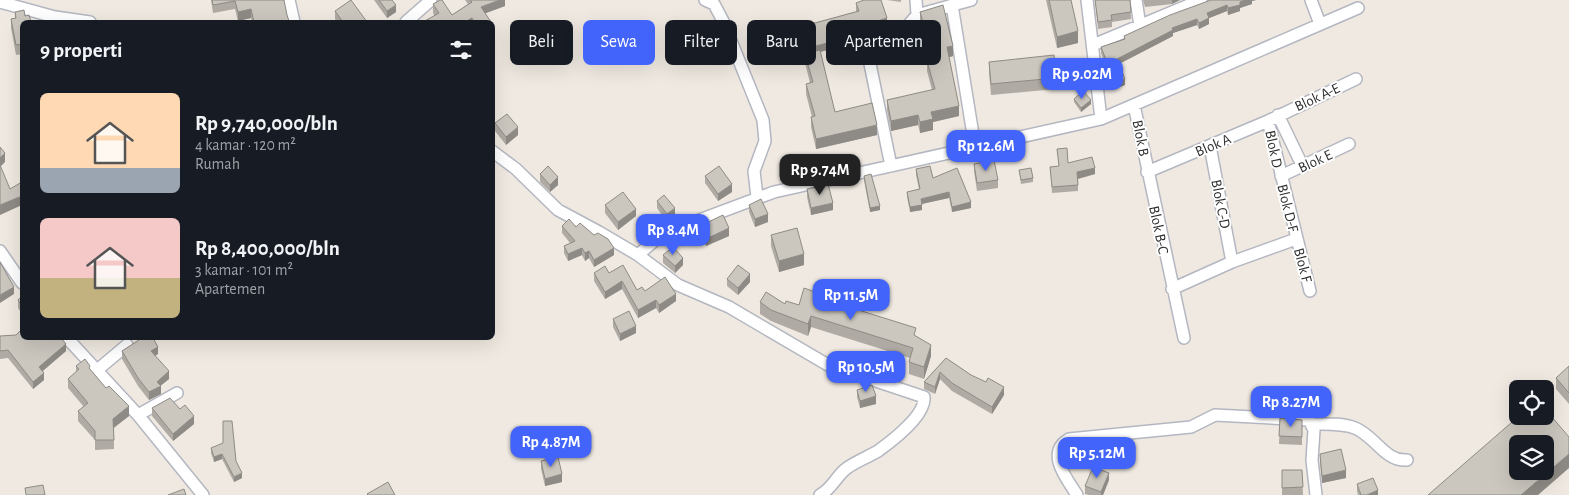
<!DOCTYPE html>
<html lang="id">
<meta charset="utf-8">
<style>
body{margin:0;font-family:"Alegreya Sans",sans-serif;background:#242831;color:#f1f3f6;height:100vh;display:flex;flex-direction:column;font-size:19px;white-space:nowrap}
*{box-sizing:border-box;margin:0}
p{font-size:16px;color:#9ea1a6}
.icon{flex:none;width:28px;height:28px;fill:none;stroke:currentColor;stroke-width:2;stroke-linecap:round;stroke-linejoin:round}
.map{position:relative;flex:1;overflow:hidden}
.details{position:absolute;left:20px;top:20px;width:475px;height:320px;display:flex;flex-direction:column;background:#171b24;border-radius:8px;box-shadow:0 5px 20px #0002}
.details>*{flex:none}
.top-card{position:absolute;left:510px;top:20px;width:475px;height:45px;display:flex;gap:10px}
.fabs{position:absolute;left:1509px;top:380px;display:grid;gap:10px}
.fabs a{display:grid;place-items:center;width:45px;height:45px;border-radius:8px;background:#171b24;box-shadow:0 5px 20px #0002;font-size:25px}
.price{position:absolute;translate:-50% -42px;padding:0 11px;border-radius:10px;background:#4264fb;color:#fff;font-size:16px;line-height:32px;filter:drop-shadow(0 1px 2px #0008)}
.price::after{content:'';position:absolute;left:50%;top:30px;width:15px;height:11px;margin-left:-8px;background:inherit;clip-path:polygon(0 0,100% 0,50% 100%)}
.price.current{background:#222;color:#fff}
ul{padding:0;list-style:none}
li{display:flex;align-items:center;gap:15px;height:125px;padding:0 20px}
li span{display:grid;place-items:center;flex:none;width:140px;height:100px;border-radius:8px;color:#555}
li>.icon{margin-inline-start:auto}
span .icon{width:60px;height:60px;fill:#fffc;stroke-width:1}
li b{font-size:21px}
h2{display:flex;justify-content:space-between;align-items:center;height:60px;padding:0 20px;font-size:21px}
.chip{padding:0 18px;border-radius:8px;background:#171b24;box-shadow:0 5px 20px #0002;font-size:18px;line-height:45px}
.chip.current{background:#4264fb;color:#fff}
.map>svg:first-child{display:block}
</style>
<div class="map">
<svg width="1569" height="495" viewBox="0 0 1569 495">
<rect width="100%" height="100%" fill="#efe9e1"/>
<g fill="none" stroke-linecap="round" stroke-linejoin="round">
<defs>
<path id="minor" d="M289 0 294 22
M705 0 714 4 723 21 763 120 765 141 754 171 757 197
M916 0 917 15
M1136 0 1140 26
M1311 0 1320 24
M0 2 55 17 90 22
M952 5 975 147
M406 22 431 0
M1093 45 1201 0
M1134 105 1184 338
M1278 115 1303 167
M1101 119 1358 8
M1268 121 1310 291
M1210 146 1232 262
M492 151 516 169 558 210 599 232 638 255 678 285 729 307 828 365 924 397C926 415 892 441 878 451 868 457 857 461 847 468 836 476 833 488 820 495
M891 166 869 59C874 42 892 41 907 32L910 23 917 15 971 0
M1147 172 1268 121 1356 79
M1281 176 1349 144
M0 251 22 283
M638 255 662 234 774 192 1101 119 1087 0
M1172 289 1232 262 1296 239
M67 338 138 415 203 495
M96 371 127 345
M138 415 177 393
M1312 424C1326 424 1342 423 1355 428 1375 436 1385 462 1407 460
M1077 495C1067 479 1045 453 1069 439L1191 427 1215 415 1309 420 1314 430 1312 460 1316 495"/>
</defs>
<use href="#minor" stroke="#b4b7c1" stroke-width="14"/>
<use href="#minor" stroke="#fff" stroke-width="11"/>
</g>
<path fill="#afaba4" d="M211 0H284L287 15 289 21 294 22H252L251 18 238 21 235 9 213 13Z
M374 0H392L396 12 387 18Z
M465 0H505V6L485 13 491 22H423L435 16 433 13V4L452 15 468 4Z
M887 0H901V2Z
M1046 0H1071L1078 43 1057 48Z
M1095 0H1130L1131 19 1112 22V27L1098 29Z
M1143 0H1180L1172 4 1145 7Z
M1211 0H1256L1252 1V4L1240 8V11L1228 15 1227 11 1209 18V24L1199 29 1197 25 1173 33V36L1119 64 1125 85 1111 90 1106 78V72L1108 71 1101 53V47L1124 39V36Z
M856 3 887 25 858 35V42L820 52 835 112 877 135 816 149 811 127V117H812L806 94V84L810 83 805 63V54L815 51 811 31V24L856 12Z
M335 11 367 22H337L335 19Z
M15 12 25 16 22 22V54L16 55 11 28V19L15 18Z
M920 12 953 56 949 57 959 116 933 122V130L920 133 918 125 891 131 887 110V100L932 90 927 71V61L931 60 920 23Z
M989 62 1056 78V89L991 95 989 73Z
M1074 99 1091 104 1081 112 1074 102Z
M495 123 518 135 506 145 495 131Z
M1057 149 1068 163 1095 174 1078 179V191L1052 193 1050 167 1059 166Z
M974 164 998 180V188L977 191 974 171Z
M916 169 933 178 971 208 952 212 949 198 922 204V210L910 212 907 197V192L919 189 916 175Z
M1019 170 1033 178V182L1021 184Z
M540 174 558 185 550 192 540 182Z
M705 176 732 192 718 201 705 183Z
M864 176 880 210 870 212 864 180Z
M807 189 833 210 811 215 807 197Z
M657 201 675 216 667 222 657 208Z
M605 205 636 216 618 230 605 213Z
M749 205 768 222 755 227 749 212Z
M562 226 576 227 614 255 594 267 589 258 585 261 582 255 568 261 564 253V246L570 243 562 233Z
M700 226 729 236 706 246 700 233Z
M771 235 804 265 779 272 771 246Z
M663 255 683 265 675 273 663 263Z
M594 273H609L637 290 676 301 659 313 656 308 638 318 622 289 605 299 594 281Z
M727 279 750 282 738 295 727 286Z
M22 296V314L18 308V300Z
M818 298 916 336 931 356 924 379 909 374V362L910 358 811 327 808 336 771 321 760 314V302L799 305Z
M613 319 636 333 620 341 613 327Z
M0 336 66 351 43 371 44 380 33 389 8 358 0 359Z
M122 351 158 354 155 356 169 379 160 386 161 394 149 400 138 386 122 359Z
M946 358 971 375 1004 395 992 414 952 391 940 379 935 394 924 389V382Z
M76 366 90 369 129 416 114 428V449L95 450V440L78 421V411L84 407 68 388V379L76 372Z
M1569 366V404L1556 389V378Z
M857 390 876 404 860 408 857 397Z
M152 408 180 409 194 424 173 441 152 416Z
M1280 418 1302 420V445L1279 444Z
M211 448 236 461 242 478 234 482 222 459 214 462 211 453Z
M1320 454 1346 478 1322 483 1320 462Z
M541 461 562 482 545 486 541 469Z
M1282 470H1302L1303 495H1282Z
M1109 480 1103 495H1089L1085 494V486Z
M1357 484 1378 495H1358L1357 491Z"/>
<path fill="#8e8b86" d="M500 0H505V6L481 15V7Z
M1172 0H1180L1172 4Z
M1245 0H1256L1252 1V4L1240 8V11L1228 15V8L1240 2Z
M396 5V12L387 18V11Z
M1227 5V11L1207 19V13Z
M251 9V18L238 21V12Z
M472 18V22H465Z
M887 18V25L858 35V42L816 53V46L856 28Z
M1209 18V24L1199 29V23Z
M1197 19V25L1173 33V36L1117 65V59L1172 28Z
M1078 31V43L1057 48V37Z
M953 46V56L947 58V47Z
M1125 79V85L1111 90V84Z
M1091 100V104L1081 112V108Z
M959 106V116L933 122V130L920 133V122L931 112Z
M918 115V125L891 131V121Z
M877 125V135L816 149V139Z
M518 127V135L506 145V137Z
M5 153V162L0 167V158Z
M1095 168V174L1077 179V172Z
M558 177V185L550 192V185Z
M732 184V192L718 201V194Z
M949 192V198L921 204V199Z
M22 196V205L0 215V205Z
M971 202V208L952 212V207Z
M833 203V210L811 215V208Z
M922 205V210L910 212V207Z
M880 206V210L870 212V208Z
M675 208V216L667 222V214Z
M636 209V216L618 230V222Z
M768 214V222L755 227V219Z
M729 228V236L706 246V239Z
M582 248V255L568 261V254Z
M614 248V255L594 267V260Z
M589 251V258L585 261V253Z
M804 254V265L779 272V261Z
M683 258V265L675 273V266Z
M750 274V282L738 295V288Z
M622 281V289L605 299V292Z
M14 287V294L0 303V295Z
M676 294V301L659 313V305Z
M656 300V308L638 318V310Z
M811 316V327L808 336V324Z
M636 326V333L620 341V334Z
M66 344V351L39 374V367Z
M931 345V356L924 379V367Z
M158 347V354L151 358V351Z
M169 371V379L159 387 161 386V394L149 400V392L157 382Z
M940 372V379L935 394V387Z
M44 373V380L33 389V382Z
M1004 387V395L992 414V407Z
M876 396V404L860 408V401Z
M129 406V416L113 428V419Z
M194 416V424L173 441V434Z
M222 454V459L214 462V457Z
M1569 454V468L1538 495H1521Z
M1346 470V478L1322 483V476Z
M242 473V478L234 482V477Z
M1109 473V480L1103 495H1101V492Z
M562 474V482L545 486V479Z
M1378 490V495H1367Z"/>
<path fill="#cbc7bf" stroke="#8e8b86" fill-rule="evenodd" d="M212 0H284L287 15 289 21H294V22H254L251 9 238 12 235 1 213 5Z
M351 0 367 22H343L335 11Z
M379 0H392L396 5 387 11Z
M440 0H442L452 15 472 2 470 0H500L481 7 491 22H474L472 18 465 22H423L439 13 433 4Z
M864 0H881L887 18 856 28 858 35 816 46 811 24 859 11 856 3Z
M1049 0H1071L1078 31 1057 37Z
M1095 0H1130L1131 12 1111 15 1112 20 1098 22Z
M1211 0H1245L1240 2V5L1228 8 1227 5 1207 13 1209 18 1199 23 1197 19 1172 28 1173 30 1117 59 1125 79 1111 84 1106 72 1110 70 1101 47 1125 39 1124 36 1170 15Z
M943 5 953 46 947 47 959 106 931 112 933 119 920 122 918 115 891 121 887 100 935 89 927 61 934 59 920 12Z
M24 10 25 16 29 15 31 22H22V44L16 45 11 19 16 18 15 12Z
M820 50 835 112 872 103 877 125 816 139 811 117 815 116 806 84 813 82 805 54Z
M1054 55 1056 78 991 84 989 62Z
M1083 91 1091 100 1081 108 1074 99Z
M507 114 518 127 506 137 495 123Z
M0 147 5 153 0 158Z
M1067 148 1068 163 1092 157 1095 168 1077 172 1078 185 1052 187 1050 167 1059 166 1057 149Z
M994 160 998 180 977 183 974 164Z
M0 165 10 189 22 182V196L0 205Z
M548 166 558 177 550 185 540 174Z
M719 166 732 184 718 194 705 176Z
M930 166 933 178 957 168 971 202 952 207 949 192 921 199 922 205 910 207 907 192 920 189 916 169Z
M1031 168 1033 178 1021 180 1019 170Z
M871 174 880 206 870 208 864 176Z
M828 184 833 203 811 208 807 189Z
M623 192 636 209 618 222 605 205Z
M664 195 675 208 667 214 657 201Z
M761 199 768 214 755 219 749 205Z
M723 215 729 228 706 239 700 226Z
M569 219 576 227 580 223 594 235 598 233 608 239 614 248 594 260 589 251 585 253 582 248 568 254 564 246 575 241 562 226Z
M797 228 804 254 779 261 771 235Z
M673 247 683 258 675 266 663 255Z
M0 262 14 287 0 295Z
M623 265 637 290 642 287 645 291 665 277 676 294 659 305 656 300 638 310 622 281 605 292 594 273 605 266 609 273Z
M738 265 750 274 738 288 727 279Z
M804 288 818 293 817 297 916 328 914 335 931 345 924 367 909 362 913 348 811 316 808 324 771 310 760 302 766 292 785 304 786 301 799 305Z
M22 296V306L18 300Z
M629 311 636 326 620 334 613 319Z
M22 329V338H45L46 339 47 338H61L66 344 39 367 44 373 33 382 8 350 0 351V336L16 335Z
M142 338H153L158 347 151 351 169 371 157 382 161 386 149 392 138 378 122 351Z
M946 358 971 375 986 382 988 378 1004 387 992 407 952 383 940 372 935 387 924 382Z
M85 359 90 366 89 368 106 388 109 386 129 406 113 419 114 440H95V431L78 411 88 403 68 379 79 369 76 366Z
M1569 366V393L1556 378Z
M872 385 876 396 860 401 857 390Z
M170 398 180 409 185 405 194 416 173 434 152 408Z
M1545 409 1569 437V454L1521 495H1428L1519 416H1545ZM1518 444H1545V471H1518Z
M1280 418 1302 420V437L1279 436Z
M223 421H232L236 461 242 473 234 477 222 454 214 457 211 448 223 443Z
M1341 449 1346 470 1322 476 1320 454Z
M558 457 562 474 545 479 541 461Z
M1093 467 1109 473 1101 492 1085 486Z
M1282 470H1302L1303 487 1282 488Z
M1373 478 1378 490 1367 495H1361L1357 484Z
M388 482 395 495H368L367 494Z
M43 485 45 495H26L25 488Z
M184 489 186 495H168Z"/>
<g text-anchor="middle" stroke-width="4" stroke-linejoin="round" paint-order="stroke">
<g font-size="15" fill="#2e2e2e" stroke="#fff">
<text transform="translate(1317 97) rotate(-25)" y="5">Blok A-E</text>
<text transform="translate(1141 138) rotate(79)" y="5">Blok B</text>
<text transform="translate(1213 145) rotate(-23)" y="5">Blok A</text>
<text transform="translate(1274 149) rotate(78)" y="5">Blok D</text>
<text transform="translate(1315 161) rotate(-25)" y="5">Blok E</text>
<text transform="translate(1221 204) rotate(79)" y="5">Blok C-D</text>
<text transform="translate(1288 208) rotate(76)" y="5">Blok D-F</text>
<text transform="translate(1159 230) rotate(78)" y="5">Blok B-C</text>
<text transform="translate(1303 265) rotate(75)" y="5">Blok F</text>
</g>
</g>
</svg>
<div class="fabs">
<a><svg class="icon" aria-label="locate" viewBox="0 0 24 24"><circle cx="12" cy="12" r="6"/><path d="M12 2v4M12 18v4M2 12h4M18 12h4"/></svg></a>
<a><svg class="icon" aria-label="layers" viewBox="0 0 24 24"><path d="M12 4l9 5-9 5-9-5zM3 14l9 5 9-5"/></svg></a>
</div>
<b class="price" style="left:1082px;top:100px">Rp 9.02M</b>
<b class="price" style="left:986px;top:172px">Rp 12.6M</b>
<b class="price current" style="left:820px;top:196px">Rp 9.74M</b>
<b class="price" style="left:673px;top:256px">Rp 8.4M</b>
<b class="price" style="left:851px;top:321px">Rp 11.5M</b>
<b class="price" style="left:866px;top:393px">Rp 10.5M</b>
<b class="price" style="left:1291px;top:428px">Rp 8.27M</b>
<b class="price" style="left:551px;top:468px">Rp 4.87M</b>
<b class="price" style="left:1097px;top:479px">Rp 5.12M</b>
<div class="top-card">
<a class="chip">Beli</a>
<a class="chip current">Sewa</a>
<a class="chip">Filter</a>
<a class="chip">Baru</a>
<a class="chip">Apartemen</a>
</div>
<section class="details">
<h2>9 properti<svg class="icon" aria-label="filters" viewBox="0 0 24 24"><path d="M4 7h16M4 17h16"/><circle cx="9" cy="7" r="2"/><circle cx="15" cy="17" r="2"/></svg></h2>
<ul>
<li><span style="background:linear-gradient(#ffd9b3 75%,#9aa5b1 0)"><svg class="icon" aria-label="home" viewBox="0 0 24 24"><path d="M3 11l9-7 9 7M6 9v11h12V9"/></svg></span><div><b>Rp 9,740,000/bln</b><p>4 kamar · 120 m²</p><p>Rumah</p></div></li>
<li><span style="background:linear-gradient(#f6c9c9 60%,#c2b280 0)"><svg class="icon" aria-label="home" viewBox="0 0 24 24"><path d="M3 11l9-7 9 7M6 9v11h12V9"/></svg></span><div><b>Rp 8,400,000/bln</b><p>3 kamar · 101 m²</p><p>Apartemen</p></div></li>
</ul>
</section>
</div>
